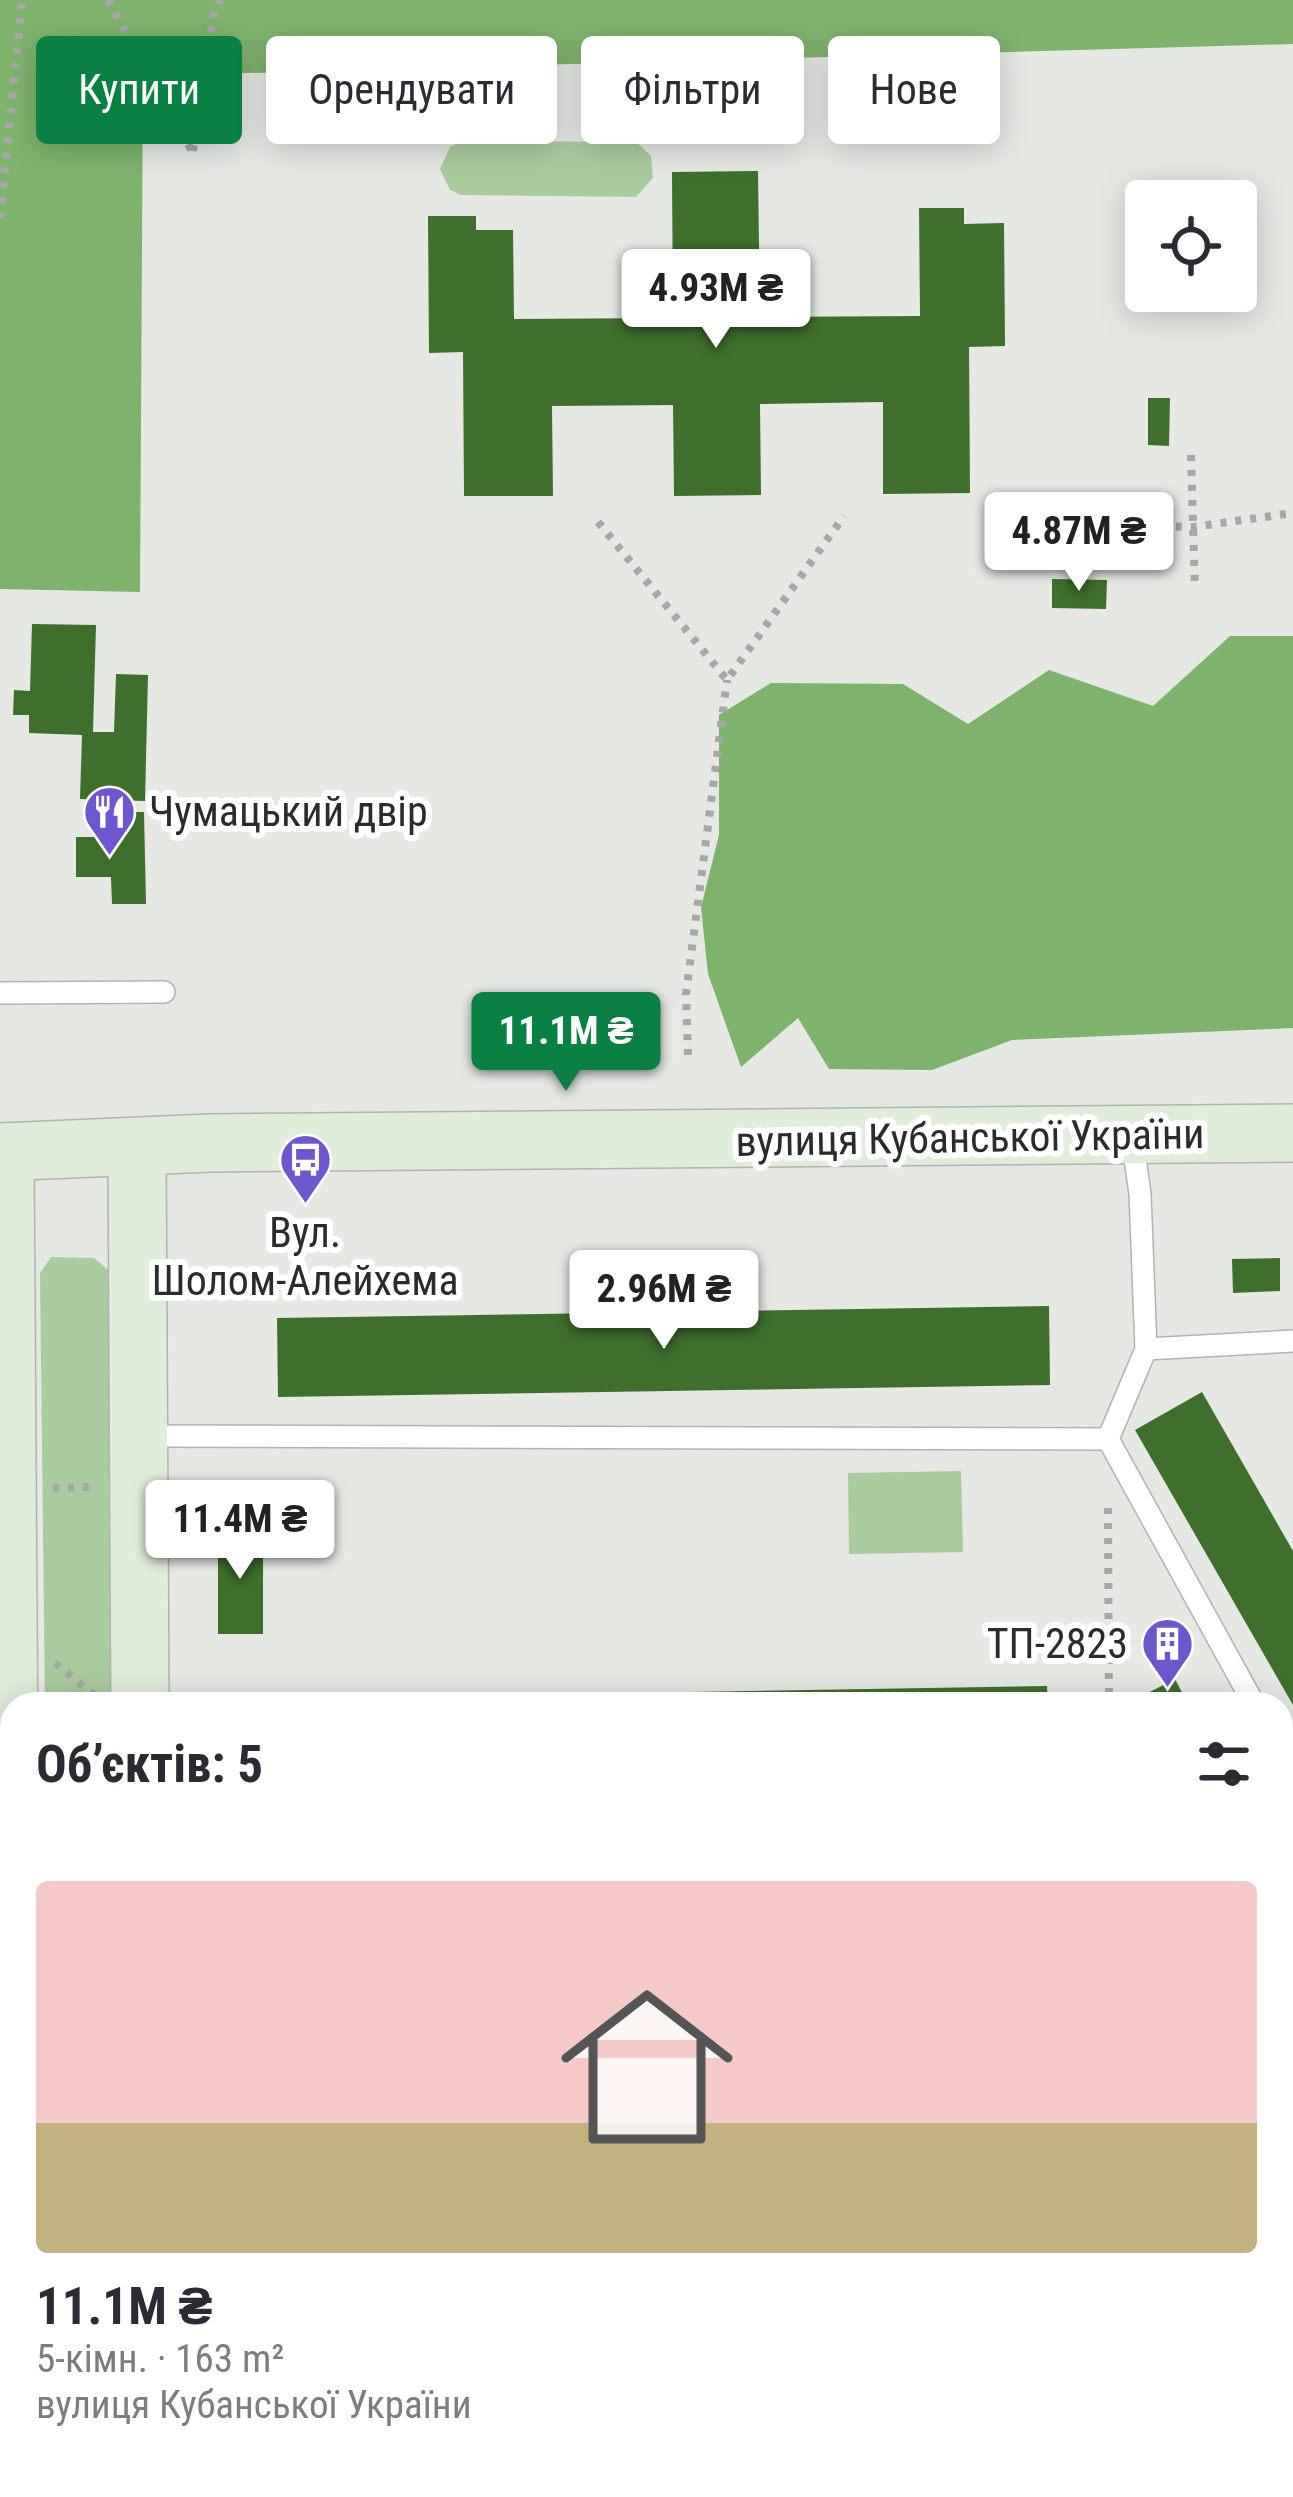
<!DOCTYPE html>
<html lang="uk">
<meta charset="utf-8">
<style>
body{margin:0;font-family:"Roboto Condensed",sans-serif;background:#f2f2f3;color:#2b2b33;height:100vh;display:flex;flex-direction:column;font-size:45px;white-space:nowrap}
*{box-sizing:border-box;margin:0}
p{font-size:39px;color:#7c7c81}
.icon{flex:none;width:66px;height:66px;fill:none;stroke:currentColor;stroke-width:2;stroke-linecap:round;stroke-linejoin:round}
.map{position:relative;flex:1;overflow:hidden}
.drawer{position:absolute;left:0px;top:1692px;width:1293px;height:807px;display:flex;flex-direction:column;background:#fff;border-radius:36px 36px 0 0;box-shadow:0 6px 30px #0003}
.drawer>*{flex:none}
.top-card{position:absolute;left:36px;top:36px;width:1221px;height:108px;display:flex;gap:24px}
.fabs{position:absolute;left:1125px;top:180px;display:grid;gap:24px}
.fabs a{display:grid;place-items:center;width:132px;height:132px;border-radius:12px;background:#fff;box-shadow:0 6px 30px #0003;font-size:60px}
.price{position:absolute;translate:-50% -102px;padding:0 27px;border-radius:12px;background:#fff;color:#222;font-size:39px;line-height:78px;filter:drop-shadow(0 3px 6px #0008)}
.price::after{content:'';position:absolute;left:50%;top:72px;width:36px;height:27px;margin-left:-18px;background:inherit;clip-path:polygon(0 0,100% 0,50% 100%)}
.price.current{background:#0b8043;color:#fff}
ul{padding:0;list-style:none}
li{display:grid;align-content:center;gap:24px;height:636px;padding:0 36px}
li+li{border-top:3px solid #e1e1e2}
li span{display:grid;place-items:center;height:372px;border-radius:12px;color:#555}
li>.icon{margin-inline-start:auto}
span .icon{width:216px;height:216px;fill:#fffc;stroke-width:1}
li b{font-size:51px}
h2{display:flex;justify-content:space-between;align-items:center;height:144px;padding:0 36px;font-size:51px}
.chip{padding:0 42px;border-radius:12px;background:#fff;box-shadow:0 6px 30px #0003;font-size:42px;line-height:108px}
.chip.current{background:#0b8043;color:#fff}
.map>svg:first-child{display:block}
</style>
<div class="map">
<svg width="1293" height="2497" viewBox="0 0 1293 2497">
<rect width="100%" height="100%" fill="#e5e8e3"/>
<path fill="#a9cc9e" d="M462 141 636 142 651 156 653 178 636 197 461 195 450 190 440 169 450 147Z
M51 1257 94 1258 113 1274 115 1704H45L40 1273Z
M961 1471 963 1552 849 1554 848 1473Z"/>
<path fill="#7eb36c" d="M0 0H1293V44L143 76 140 592 0 589Z
M1230 636H1293V1028L1012 1040 932 1070 829 1069 798 1018 741 1067 708 974 701 907 719 835V715L771 683 903 684 968 724 1049 670 1153 706Z"/>
<path fill="#3e6f2b" d="M758 171 760 317 920 316 919 208H964V224L1004 223 1005 346 969 347 970 493 883 494V402L760 404 761 495 674 496 673 405 552 406 553 496H464L463 352 429 353 428 216H476V230H513L514 319 673 318 672 172Z
M1148 398H1170L1169 446 1148 445Z
M1052 579 1107 580 1106 609 1052 608Z
M32 624 96 625 93 732H114L116 674 148 675 145 801 80 799 82 735 29 733V715H13L14 690 30 691Z
M111 812H144L146 904H112L111 877H76V837H111Z
M1280 1258V1291L1233 1293 1232 1259Z
M1049 1306 1050 1385 278 1397 277 1318Z
M1202 1392 1293 1551V1705L1135 1430Z
M218 1529H263V1634H218Z
M1175 1679 1188 1704H1136L1134 1700Z
M1047 1686 1048 1704H276V1699Z
M286 2487H1058V2497H286Z"/>
<g fill="none" stroke-linecap="round" stroke-linejoin="round">
<defs>
<path id="lane" d="M0 993 164 992
M1132 1137 1140 1194 1146 1349 1108 1439 1254 1704
M1146 1349 1293 1341
M140 1436 1108 1439
M1281 1753 1293 1775
M1281 1929 1293 1927
M0 2437H12"/>
<path id="secondary" d="M137 1147 140 1704
M0 1152 210 1143 1293 1133
M5 1153 12 2234
M14 2487V2497
M145 2487V2497"/>
</defs>
<use href="#lane" stroke="#b1b4b0" stroke-width="24"/>
<use href="#secondary" stroke="#b1b4b0" stroke-width="60"/>
<path stroke="#a5a8a4" stroke-width="8" stroke-dasharray="6 9" stroke-linecap="butt" d="M108 0 193 153
M193 151 214 10 220 0
M0 218 22 0
M1191 455 1195 590
M1017 508 1037 525 1193 527 1293 513
M598 522 727 680 844 516
M688 1055 686 994 727 680
M53 1488 92 1487
M1108 1508 1109 1704
M55 1663 94 1695
M1281 2237H1293
M1117 2487V2497"/>
<use href="#lane" stroke="#fff" stroke-width="21"/>
<use href="#secondary" stroke="#e0eddb" stroke-width="57"/>
</g>
<defs>
<symbol id="restaurant-pin" viewBox="-11 -11 22 30"><path d="M0 17L-7.5 6A9.5 9.5 0 1 1 7.5 6Z" fill="#6e56d0" stroke="#fff"/><path d="M-5-6h1v4h1v-4h1v4h1v-4h1v5L-1.5 .5V6h-2V.5L-5-1ZM5-6V6H3V1.5H1.5Q1.5-4 5-6Z" fill="#fff"/></symbol>
<symbol id="bus-pin" viewBox="-11 -11 22 30"><path d="M0 17L-7.5 6A9.5 9.5 0 1 1 7.5 6Z" fill="#6e56d0" stroke="#fff"/><path d="M-5-6H5V4H4V6H2V4H-2V6H-4V4H-5ZM-3.5-4V0h7V-4ZM-3.5 1.2v1.5H-2V1.2ZM2 1.2v1.5H3.5V1.2Z" fill="#fff"/></symbol>
<symbol id="building-pin" viewBox="-11 -11 22 30"><path d="M0 17L-7.5 6A9.5 9.5 0 1 1 7.5 6Z" fill="#6e56d0" stroke="#fff"/><path d="M-4-6H4V6H1V3H-1V6H-4ZM-2.5-4.3h1.7v1.8h-1.7ZM.8-4.3h1.7v1.8H.8ZM-2.5-1h1.7V.8h-1.7ZM.8-1h1.7V.8H.8Z" fill="#fff"/></symbol>
</defs>
<g fill-rule="evenodd">
<use href="#restaurant-pin" x="80" y="782" width="59" height="81"/>
<use href="#bus-pin" x="276" y="1130" width="59" height="81"/>
<use href="#building-pin" x="1138" y="1614" width="59" height="81"/>
</g>
<g text-anchor="middle" stroke-width="12" stroke-linejoin="round" paint-order="stroke">
<g font-size="42" fill="#2a2c2a" stroke="#fff" text-anchor="start">
<text x="149" y="826">Чумацький двір</text>
<text x="305" y="1247" text-anchor="middle">Вул.<tspan x="305" dy="48">Шолом-Алейхема</tspan></text>
<text x="1128" y="1658" text-anchor="end">ТП-2823</text>
</g>
<g font-size="42" fill="#2a2c2a" stroke="#fff">
<text transform="translate(970 1137) rotate(-1)" y="15">вулиця Кубанської України</text>
</g>
</g>
</svg>
<div class="fabs">
<a><svg class="icon" aria-label="locate" viewBox="0 0 24 24"><circle cx="12" cy="12" r="6"/><path d="M12 2v4M12 18v4M2 12h4M18 12h4"/></svg></a>
</div>
<b class="price" style="left:716px;top:351px">4.93M ₴</b>
<b class="price" style="left:1079px;top:594px">4.87M ₴</b>
<b class="price current" style="left:566px;top:1094px">11.1M ₴</b>
<b class="price" style="left:664px;top:1352px">2.96M ₴</b>
<b class="price" style="left:240px;top:1582px">11.4M ₴</b>
<div class="top-card">
<a class="chip current">Купити</a>
<a class="chip">Орендувати</a>
<a class="chip">Фільтри</a>
<a class="chip">Нове</a>
</div>
<section class="drawer">
<h2>Об’єктів: 5<svg class="icon" aria-label="filters" viewBox="0 0 24 24"><path d="M4 7h16M4 17h16"/><circle cx="9" cy="7" r="2"/><circle cx="15" cy="17" r="2"/></svg></h2>
<ul>
<li><span style="background:linear-gradient(#f6c9c9 65%,#c2b280 0)"><svg class="icon" aria-label="home" viewBox="0 0 24 24"><path d="M3 11l9-7 9 7M6 9v11h12V9"/></svg></span><div><b>11.1M ₴</b><p>5-кімн. · 163 m²</p><p>вулиця Кубанської України</p></div></li>
</ul>
</section>
</div>
